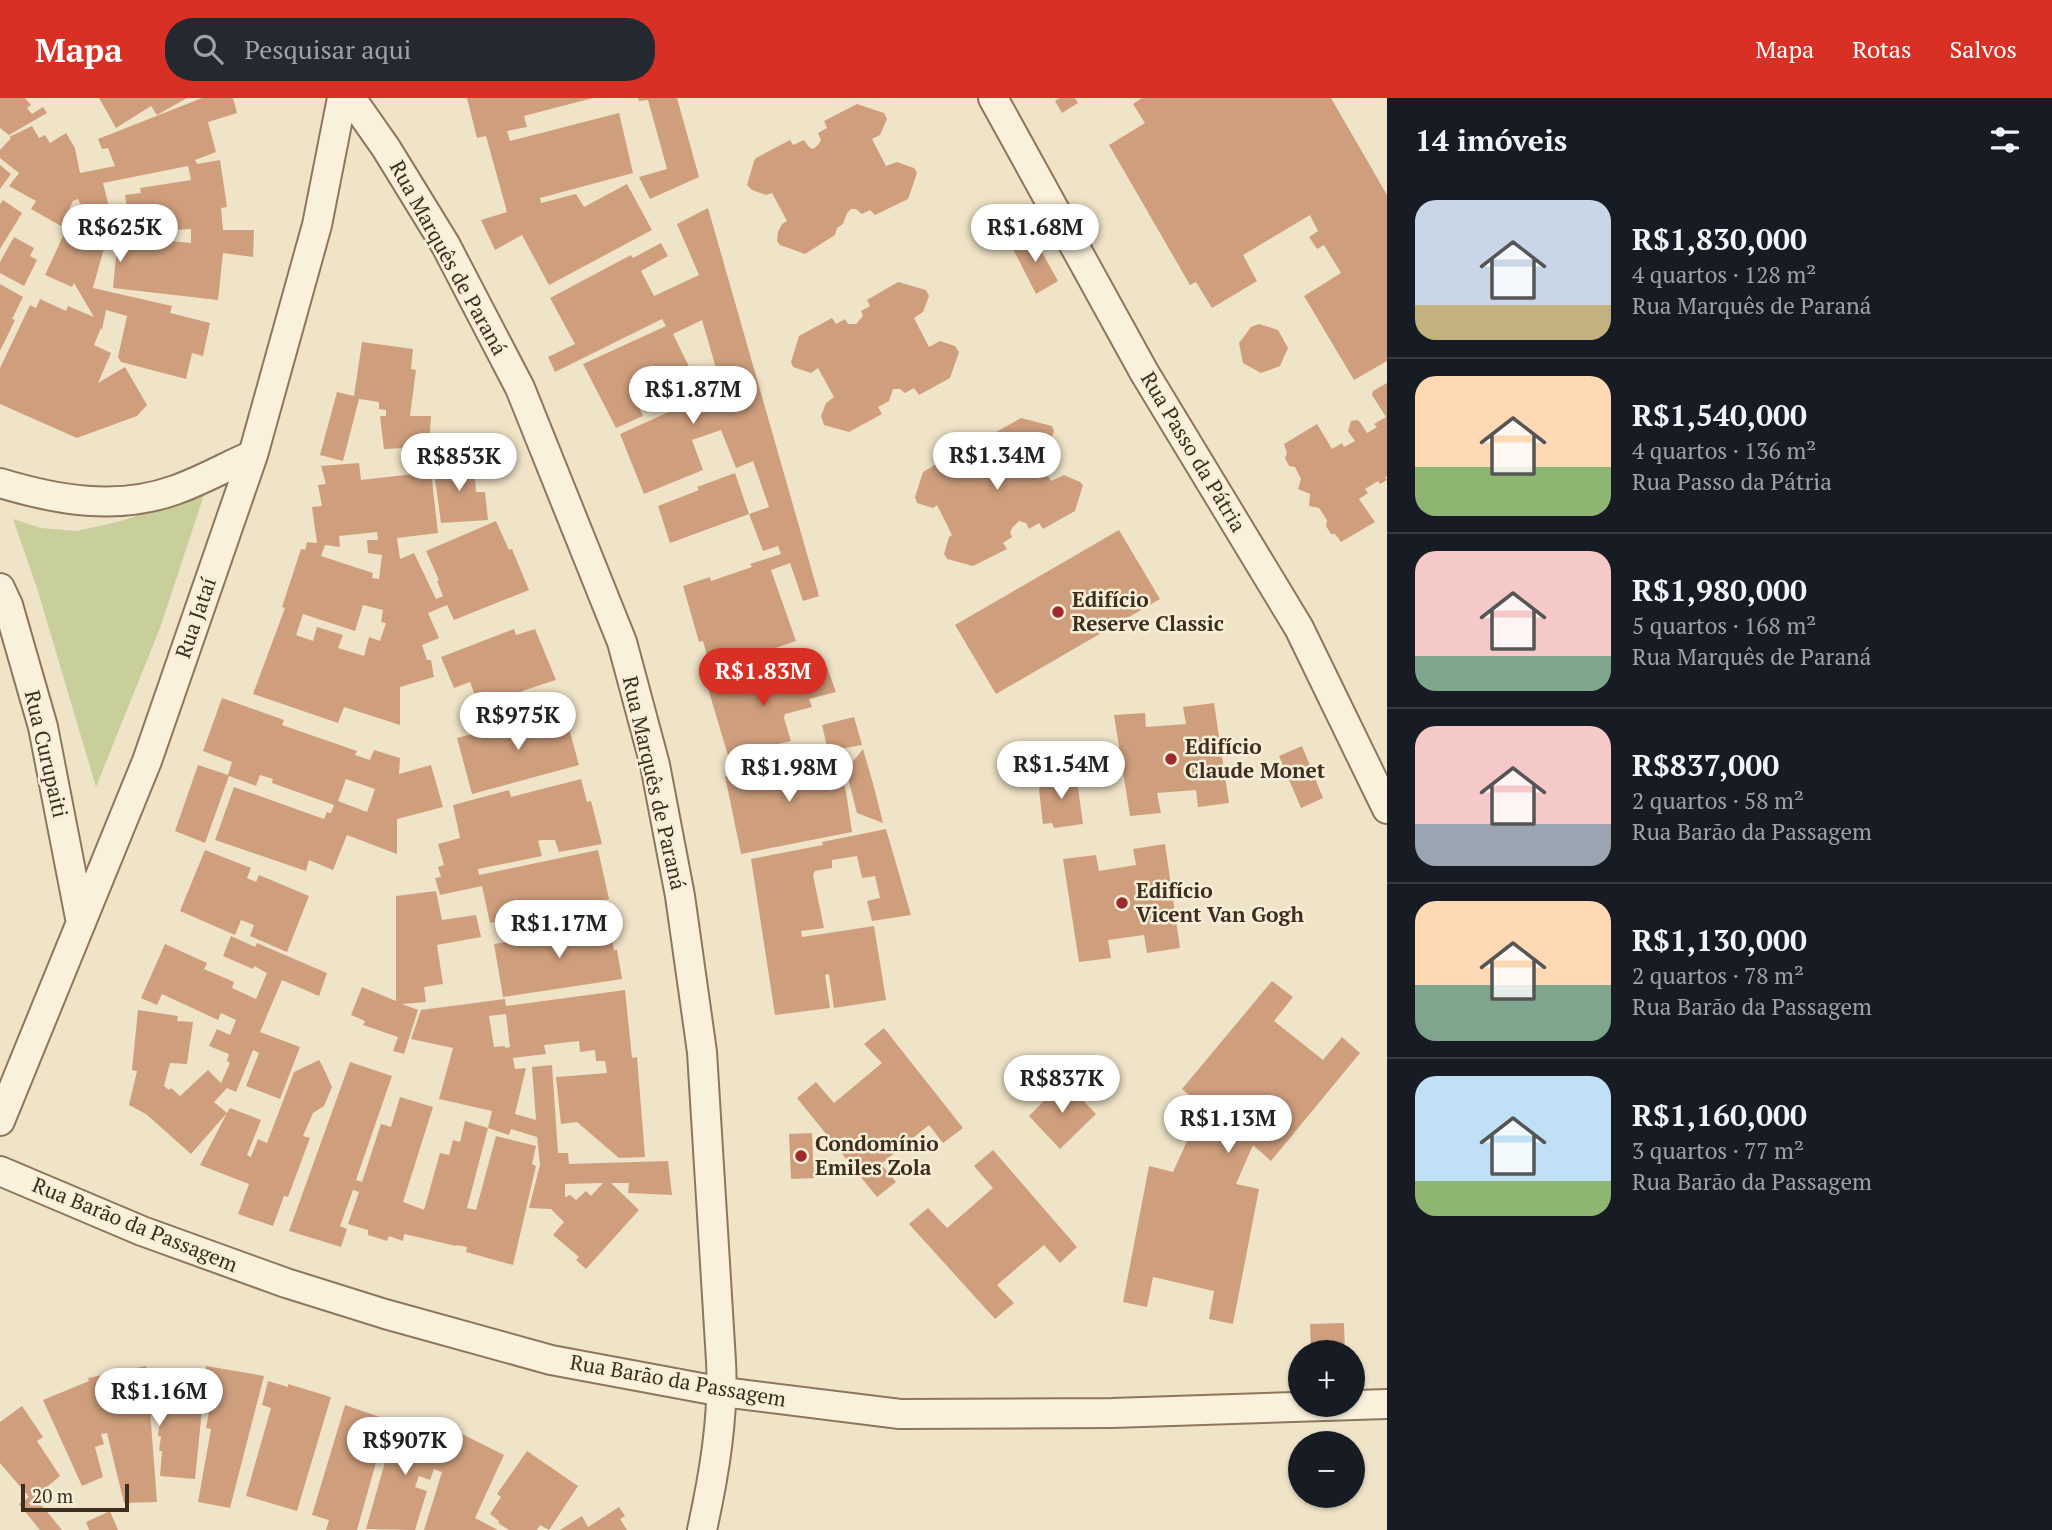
<!DOCTYPE html>
<html lang="pt">
<meta charset="utf-8">
<style>
body{margin:0;font-family:"PT Serif",serif;background:#242831;color:#f1f3f6;height:100vh;display:flex;flex-direction:column;font-size:26px;white-space:nowrap}
*{box-sizing:border-box;margin:0}
p{font-size:23px;color:#9ea1a6}
.icon{flex:none;width:38px;height:38px;fill:none;stroke:currentColor;stroke-width:2;stroke-linecap:round;stroke-linejoin:round}
.map{position:relative;flex:1;overflow:hidden}
.side{display:flex;flex-direction:column;background:#171b24;width:665px}
.side>*{flex:none}
.fabs{position:absolute;left:1288px;top:1242px;display:grid;gap:14px}
.fabs a{display:grid;place-items:center;width:77px;height:77px;border-radius:50%;background:#171b24;box-shadow:0 2px 5px #0004;font-size:35px}
.scale{position:absolute;left:21px;bottom:18px;width:108px;box-sizing:border-box;padding-left:7px;border:4px solid #3d2e20;border-top:0;font-size:19px;line-height:24px;white-space:nowrap;color:#3d2e20;-webkit-text-stroke:5px #f7eed8;paint-order:stroke}
.price{position:absolute;translate:-50% -60px;padding:0 16px;border-radius:24px;background:#fff;color:#222;font-size:23px;line-height:46px;filter:drop-shadow(0 2px 4px #0008)}
.price::after{content:'';position:absolute;left:50%;top:42px;width:21px;height:16px;margin-left:-10px;background:inherit;clip-path:polygon(0 0,100% 0,50% 100%)}
.price.selected{background:#d93025;color:#fff}
ul{padding:0;list-style:none}
li{display:flex;align-items:center;gap:21px;height:175px;padding:0 28px}
li+li{border-top:2px solid #363941}
li span{display:grid;place-items:center;flex:none;width:196px;height:140px;border-radius:21px;color:#555}
li>.icon{margin-inline-start:auto}
span .icon{width:84px;height:84px;fill:#fffc;stroke-width:1}
li b{font-size:30px}
h2{display:flex;justify-content:space-between;align-items:center;height:84px;padding:0 28px;font-size:30px}
header{display:flex;align-items:center;gap:42px;box-sizing:border-box;height:98px;padding:0 35px;background:#d93025;color:#fff}
header strong{font-size:33px}
nav{display:flex;gap:38px;margin-inline-start:auto;font-size:24px}
.search{width:490px;height:63px;background:#242831;display:flex;align-items:center;gap:18px;box-sizing:border-box;padding:0 24px;border-radius:28px;color:#9ea1a6;font-size:26px}
main{display:flex;flex:1;min-height:0}
.map>svg:first-child{display:block}
</style>
<header>
<strong>Mapa</strong>
<div class="search"><svg class="icon" aria-label="search" viewBox="0 0 24 24"><circle cx="10" cy="10" r="6"/><path d="M15 15l6 6"/></svg>Pesquisar aqui</div>
<nav><a>Mapa</a><a>Rotas</a><a>Salvos</a></nav>
</header>
<main>
<div class="map">
<svg width="1387" height="1432" viewBox="0 0 1387 1432">
<rect width="100%" height="100%" fill="#f0e4c8"/>
<path fill="#c9cf9b" d="M205 394 160 530 96 689 37 490 13 421 41 430 77 433 121 423Z"/>
<path fill="#cf9f7d" fill-rule="evenodd" d="M0 0H25L31 7 27 10 32 16 43 9 47 15 9 37 0 30Z
M99 0H187L157 17 151 8 116 30Z
M202 0H233L237 15 208 24 216 54 195 62 197 66 220 62 227 109 221 110 223 132H254L253 159 223 155 218 202 113 190 118 138 191 145V131L172 132 169 116 148 118 149 132H109L93 190 172 208 170 215 210 225 203 258 192 255 186 281 121 264 118 259 127 218 106 212 102 232 101 230 94 247 111 255 98 285 125 269 147 307 137 318 77 340 0 306V270L30 207 36 210 40 201 66 213 68 208 94 219 74 185 72 189 45 177 70 123 88 131H93L78 101 73 103 61 128 31 111 36 103 9 88 19 75 0 60V52L11 40 9 39 32 28 39 40 45 37 50 45 66 35 75 50 80 75 115 68 108 50 102 51 98 41ZM188 68 191 82 140 90 141 95 125 97 128 115 111 117 103 85Z
M467 0H593L524 18 527 29 507 33 510 43 619 15 633 75 540 100 541 105 576 96 584 109 627 86 652 132 549 187 522 137 495 152 481 122 507 114 486 38 477 40Z
M638 0H677L699 79 650 101 639 79 667 71 648 2 639 3Z
M1060 0H1075L1078 5 1062 15 1055 3Z
M1142 0H1331L1387 97V263L1354 282 1304 198 1341 175 1324 147 1317 151 1309 139 1318 133 1310 117 1243 157 1257 183 1212 210 1196 184 1190 187 1109 47 1145 25 1133 6Z
M857 6 884 15 887 21 880 37 872 41 886 68 897 64 914 70 917 75 908 101 875 117 870 112 862 116 856 111H851L847 115 843 126 837 130 835 137 805 156 780 147 777 143 778 134 782 126 787 123 772 95 766 97 752 92 747 87 754 63 756 60 790 42 793 47 804 42 809 49 813 51 818 47 821 42 818 35 827 30 824 23Z
M0 67 11 76 0 91Z
M3 102 22 115 0 151V106Z
M708 110 819 498 803 503 790 465 771 472 796 543 711 572 703 543 699 544 683 488 710 479 711 483 752 469 750 466 781 456 778 448 763 453 749 416 670 445 658 408 699 392 697 389 735 375 749 416 769 409 753 363 736 370 721 332 692 342 703 372 644 396 620 336 671 313 668 307 677 303 670 290 637 305 643 318 616 330 583 266 666 228 662 221 555 274 548 259 575 246 550 200 631 157 633 160 661 145 668 158 641 173 654 198 699 177 677 126ZM702 222 720 284 701 293 673 236Z
M1033 138 1058 183 1036 196 1011 147Z
M14 139 34 150 30 158 37 162 24 188 0 175V164Z
M898 184 926 192 929 198 923 214 914 220 929 249 940 243 955 248 959 254 950 280 919 297 914 290 905 295 900 291H893L889 303 878 309 882 316 849 334 824 327 821 318 826 305 834 299 818 270 811 275 793 269 791 264 799 238 832 220 836 226 845 221 848 226H856L863 218 861 213 870 208 867 202Z
M0 186 23 199 12 221 15 222 0 253Z
M1259 226 1278 232 1288 250 1280 268 1261 275 1243 265 1239 245 1251 229Z
M362 244 413 251 411 271 416 272 410 318H431L429 349 384 351 380 318H386V312L379 311V304L359 301 343 363 320 357 337 294 354 298Z
M1387 285V378L1385 379 1387 382 1380 386 1378 383 1365 391 1368 395 1359 401 1375 424 1341 444 1335 436H1331L1326 428 1327 422 1319 410 1309 408 1310 396 1298 391 1301 381 1295 369 1289 368 1285 360 1287 355 1284 346 1317 326 1332 351 1342 345 1344 349 1355 343 1348 333 1351 323 1357 322 1360 324 1367 335 1377 329 1374 326 1386 319 1372 297 1373 293Z
M1021 320 1052 328 1054 333 1048 350 1035 356 1051 383 1064 377 1080 384 1083 387 1075 413 1043 431 1039 425 1029 431 1026 425 1019 423 1012 430 1010 435 1012 439 1003 445 1007 451 973 468 947 461 944 456 949 439 952 437 937 407 933 410 917 405 915 399 923 374 956 354 960 361 970 355 974 362 983 361 991 354 987 347 995 344 991 337Z
M461 353 464 369 474 368 476 394H485L488 422 441 425 434 373 448 371 446 355Z
M359 365 361 382 431 374 438 435 397 440 400 461 414 455 436 501 443 498 437 483 439 482 426 453 496 423 509 452 512 451 529 492 454 522 447 507 428 515 439 540 422 547 427 562H431L434 579 400 589V627L344 609 338 625 253 596 285 510 282 509 301 451 305 452 307 444 317 445 312 409 322 408 318 387 326 386 321 368ZM377 434 378 442H367L368 455 382 457 379 481 372 480 373 475 321 458 325 447 340 449 339 438ZM363 507 383 512 381 524 386 525 380 543 369 539 364 558 338 550 343 537 317 529 313 543 296 537 303 516 355 533Z
M1119 432 1160 501 996 596 955 527Z
M514 531 516 537 535 531 556 582 522 593 524 602 481 615 470 584 454 590 441 559Z
M798 563 802 575 827 569 836 594 809 601 812 609 785 616 784 620 791 643 765 649 770 664 732 671 707 587Z
M222 600 284 622 282 627 357 653 355 657 370 662 374 652 400 660 399 676 431 667 443 709 397 721V756L347 737 333 772 309 762 306 773 215 742 234 689 324 721 327 714 331 715 334 707 272 685 273 681 260 677 256 688 229 678 205 745 175 733 198 667 228 677 232 664 203 653ZM346 681 375 691 367 714 338 703Z
M1214 605 1229 705 1198 709 1196 692 1157 695 1161 715 1130 718 1114 617 1145 615 1146 629 1186 626 1183 609Z
M564 612 579 667 472 696 457 640Z
M854 619 862 647 828 653 822 627Z
M1302 648 1323 700 1301 710 1279 658Z
M863 651 874 689 883 725 857 715 846 672Z
M836 656 846 694 852 734 741 756 725 678Z
M1076 675 1083 726 1054 730 1052 725 1043 726 1039 692 1045 679Z
M581 681 587 704 591 703 602 746 559 754 555 742H541L538 743 542 758 478 771 479 777 598 752 609 801 571 809 575 822 551 826 547 813 490 825 482 788 440 797 435 780 441 779 438 769 444 767 438 746 460 740 453 707 509 692 511 699Z
M886 731 911 817 872 823 867 803 880 800 875 778 862 780 857 758 832 762V770L815 773 813 777 824 830 801 833 802 839 874 828 886 902 834 910 829 876 825 877 830 910 775 917 751 761 823 747 822 744Z
M1165 746 1180 850 1147 855 1144 837 1108 842 1111 860 1079 864 1063 761 1096 757 1099 773 1136 767 1133 751Z
M205 752 251 770 247 780 256 784 259 777 309 798 287 854 250 838 254 827 241 822 235 837 180 813Z
M436 793 442 822 476 817 481 839 437 847 443 886 424 889 426 904 402 906 418 912 404 956 393 953 398 939 363 927 365 923 351 917 362 889 396 903V798Z
M607 817 614 852H617L622 881 503 899 494 846 576 833 573 823Z
M231 838 255 849 257 845 327 875 319 898 282 882 260 934 300 949 280 1001 246 988 259 955 253 952 236 994 227 990 214 1004 227 1015 230 1010 261 1022 247 1057 251 1059 258 1041 267 1045 294 974 319 962 323 969 332 989 324 1008 313 1015 303 1038 310 1040 288 1099 284 1098 273 1128 238 1116 249 1086 200 1067 227 1015 191 1056 146 1016 129 1007 137 973 132 972 138 912 178 918 177 923 193 924 187 966 170 965 164 988 169 992 171 990 180 998 208 972 221 985 230 965 227 963 229 956 209 948 217 931 230 937 236 922 221 915 218 922 162 896 157 907 141 900 165 846 207 865 204 871 234 884 232 890 256 901 267 875 254 868 253 871 223 858Z
M1272 883 1293 899 1274 923 1323 962 1342 939 1360 955 1271 1063 1253 1047 1236 1086 1259 1091 1233 1226 1209 1221 1214 1193 1153 1179 1147 1209 1123 1204 1149 1068 1173 1074 1203 1008 1182 991Z
M625 892 632 960 637 959 645 1059 619 1060 577 1024 561 1026 556 979 607 975 605 963H596L595 952 580 954 579 943 544 947 546 956 513 960 515 971 526 970 515 1016 536 1022 532 969 552 967 558 1055H568L569 1066 668 1063 672 1097 628 1095 629 1085H611L639 1112 586 1171 576 1162 579 1159 553 1137 564 1124 551 1111 529 1110 540 1067 537 1039 511 1031 509 1037 488 1030 492 1013 439 1001 453 950 411 941 421 912 505 901 506 908ZM506 916 510 949 505 950V948L494 949 489 918ZM603 1085 591 1098 586 1093 576 1102 570 1097 565 1099V1086Z
M884 930 963 1030 943 1045 929 1027 881 1066 896 1084 877 1099 797 1000 816 984 834 1005 882 965 864 946Z
M350 964 392 978 356 1082 362 1084 381 1026 391 1029 400 999 433 1009 403 1104 424 1112 440 1055 449 1057 453 1042 460 1044 465 1023 488 1030 467 1110 476 1112 496 1038 536 1048 532 1066 536 1068 513 1167 466 1154 467 1149 457 1147 456 1148 404 1136 403 1143 389 1138 387 1143 368 1137V1132L348 1126 359 1094 353 1092 340 1128 347 1131 341 1149 289 1133Z
M1064 983 1096 1016 1060 1051 1029 1018Z
M812 1035 814 1080 791 1081 789 1036Z
M993 1052 1077 1149 1060 1165 1044 1147 997 1187 1014 1205 995 1221 909 1126 928 1110 947 1130 993 1090 974 1068Z
M1344 1225 1345 1255H1311L1310 1226Z
M146 1268 147 1273 163 1272 205 1276 206 1268 264 1278 230 1410 198 1404 211 1331 206 1330 209 1313 202 1312 195 1381 160 1378 162 1353H159L161 1338H158L161 1312H150L157 1404 124 1405 107 1335 101 1336 104 1346 95 1349 103 1379 82 1388 43 1302 89 1283 88 1280Z
M268 1283 288 1289V1286L331 1299 297 1413 246 1398 271 1310 262 1307Z
M345 1307 403 1327 404 1323 445 1335 446 1334 459 1341 462 1336 504 1357 475 1420 498 1432H424L442 1374 434 1371 430 1382 419 1378 415 1389 427 1393 415 1432 366 1431 389 1350 382 1348V1345L354 1335 350 1352 377 1361 357 1432H326L329 1422 312 1417Z
M22 1308 43 1339 37 1343 60 1378 35 1399 62 1432H40L19 1406 29 1399 0 1365V1324Z
M527 1353 578 1388 549 1432 540 1427 537 1432H509L498 1425 499 1423 490 1416 501 1399 497 1396Z
M619 1409 625 1418 620 1421 627 1432H560L582 1418 588 1429Z
M110 1413 118 1432H89L86 1424Z"/>
<g fill="none" stroke-linecap="round" stroke-linejoin="round">
<defs>
<path id="minor" d="M351 0 386 50 445 146 520 290 622 544 655 667 680 798 702 954 721 1263C724 1319 714 1377 702 1432
M993 0 1144 274 1299 530 1387 711
M0 385C56 402 117 413 175 392 201 383 227 368 253 357
M0 490 8 507 43 629 81 825
M0 1023 147 663 253 357 317 127 342 0
M0 1073 142 1133 286 1185 385 1216 551 1262 723 1294 900 1316 1112 1315 1387 1306"/>
</defs>
<use href="#minor" stroke="#8d765c" stroke-width="32"/>
<use href="#minor" stroke="#faf1dc" stroke-width="28"/>
</g>
<g fill="#9e2a2b" stroke="#f7eed8" stroke-width="2.5">
<circle cx="1058" cy="514" r="7"/>
<circle cx="1171" cy="661" r="7"/>
<circle cx="1122" cy="805" r="7"/>
<circle cx="801" cy="1058" r="7"/>
</g>
<g text-anchor="middle" stroke-width="5" stroke-linejoin="round" paint-order="stroke">
<g font-size="21" fill="#3d2e20" stroke="#f7eed8">
<text transform="translate(448 160) rotate(61)" y="7">Rua Marquês de Paraná</text>
<text transform="translate(1193 354) rotate(59)" y="7">Rua Passo da Pátria</text>
<text transform="translate(196 520) rotate(-71)" y="7">Rua Jataí</text>
<text transform="translate(46 656) rotate(77)" y="7">Rua Curupaiti</text>
<text transform="translate(654 685) rotate(77)" y="7">Rua Marquês de Paraná</text>
<text transform="translate(135 1127) rotate(22)" y="7">Rua Barão da Passagem</text>
<text transform="translate(678 1283) rotate(10)" y="7">Rua Barão da Passagem</text>
</g>
<g font-size="21" font-weight="bold" fill="#3d2e20" stroke="#f7eed8" text-anchor="start">
<text x="1072" y="509">Edifício<tspan x="1072" dy="24">Reserve Classic</tspan></text>
<text x="1185" y="656">Edifício<tspan x="1185" dy="24">Claude Monet</tspan></text>
<text x="1136" y="800">Edifício<tspan x="1136" dy="24">Vicent Van Gogh</tspan></text>
<text x="815" y="1053">Condomínio<tspan x="815" dy="24">Emiles Zola</tspan></text>
</g>
</g>
</svg>
<div class="fabs">
<a>+</a>
<a>−</a>
</div>
<div class="scale">20 m</div>
<b class="price" style="left:120px;top:166px">R$625K</b>
<b class="price" style="left:1035px;top:166px">R$1.68M</b>
<b class="price" style="left:693px;top:328px">R$1.87M</b>
<b class="price" style="left:997px;top:394px">R$1.34M</b>
<b class="price" style="left:459px;top:395px">R$853K</b>
<b class="price selected" style="left:763px;top:610px">R$1.83M</b>
<b class="price" style="left:518px;top:654px">R$975K</b>
<b class="price" style="left:1061px;top:703px">R$1.54M</b>
<b class="price" style="left:789px;top:706px">R$1.98M</b>
<b class="price" style="left:559px;top:862px">R$1.17M</b>
<b class="price" style="left:1062px;top:1017px">R$837K</b>
<b class="price" style="left:1228px;top:1057px">R$1.13M</b>
<b class="price" style="left:159px;top:1330px">R$1.16M</b>
<b class="price" style="left:405px;top:1379px">R$907K</b>
</div>
<section class="side">
<h2>14 imóveis<svg class="icon" aria-label="filters" viewBox="0 0 24 24"><path d="M4 7h16M4 17h16"/><circle cx="9" cy="7" r="2"/><circle cx="15" cy="17" r="2"/></svg></h2>
<ul>
<li><span style="background:linear-gradient(#c9d6e8 75%,#c2b280 0)"><svg class="icon" aria-label="home" viewBox="0 0 24 24"><path d="M3 11l9-7 9 7M6 9v11h12V9"/></svg></span><div><b>R$1,830,000</b><p>4 quartos · 128 m²</p><p>Rua Marquês de Paraná</p></div></li>
<li><span style="background:linear-gradient(#ffd9b3 65%,#8fb573 0)"><svg class="icon" aria-label="home" viewBox="0 0 24 24"><path d="M3 11l9-7 9 7M6 9v11h12V9"/></svg></span><div><b>R$1,540,000</b><p>4 quartos · 136 m²</p><p>Rua Passo da Pátria</p></div></li>
<li><span style="background:linear-gradient(#f6c9c9 75%,#7fa58c 0)"><svg class="icon" aria-label="home" viewBox="0 0 24 24"><path d="M3 11l9-7 9 7M6 9v11h12V9"/></svg></span><div><b>R$1,980,000</b><p>5 quartos · 168 m²</p><p>Rua Marquês de Paraná</p></div></li>
<li><span style="background:linear-gradient(#f6c9c9 70%,#9aa5b1 0)"><svg class="icon" aria-label="home" viewBox="0 0 24 24"><path d="M3 11l9-7 9 7M6 9v11h12V9"/></svg></span><div><b>R$837,000</b><p>2 quartos · 58 m²</p><p>Rua Barão da Passagem</p></div></li>
<li><span style="background:linear-gradient(#ffd9b3 60%,#7fa58c 0)"><svg class="icon" aria-label="home" viewBox="0 0 24 24"><path d="M3 11l9-7 9 7M6 9v11h12V9"/></svg></span><div><b>R$1,130,000</b><p>2 quartos · 78 m²</p><p>Rua Barão da Passagem</p></div></li>
<li><span style="background:linear-gradient(#bfe0f5 75%,#8fb573 0)"><svg class="icon" aria-label="home" viewBox="0 0 24 24"><path d="M3 11l9-7 9 7M6 9v11h12V9"/></svg></span><div><b>R$1,160,000</b><p>3 quartos · 77 m²</p><p>Rua Barão da Passagem</p></div></li>
</ul>
</section>
</main>
